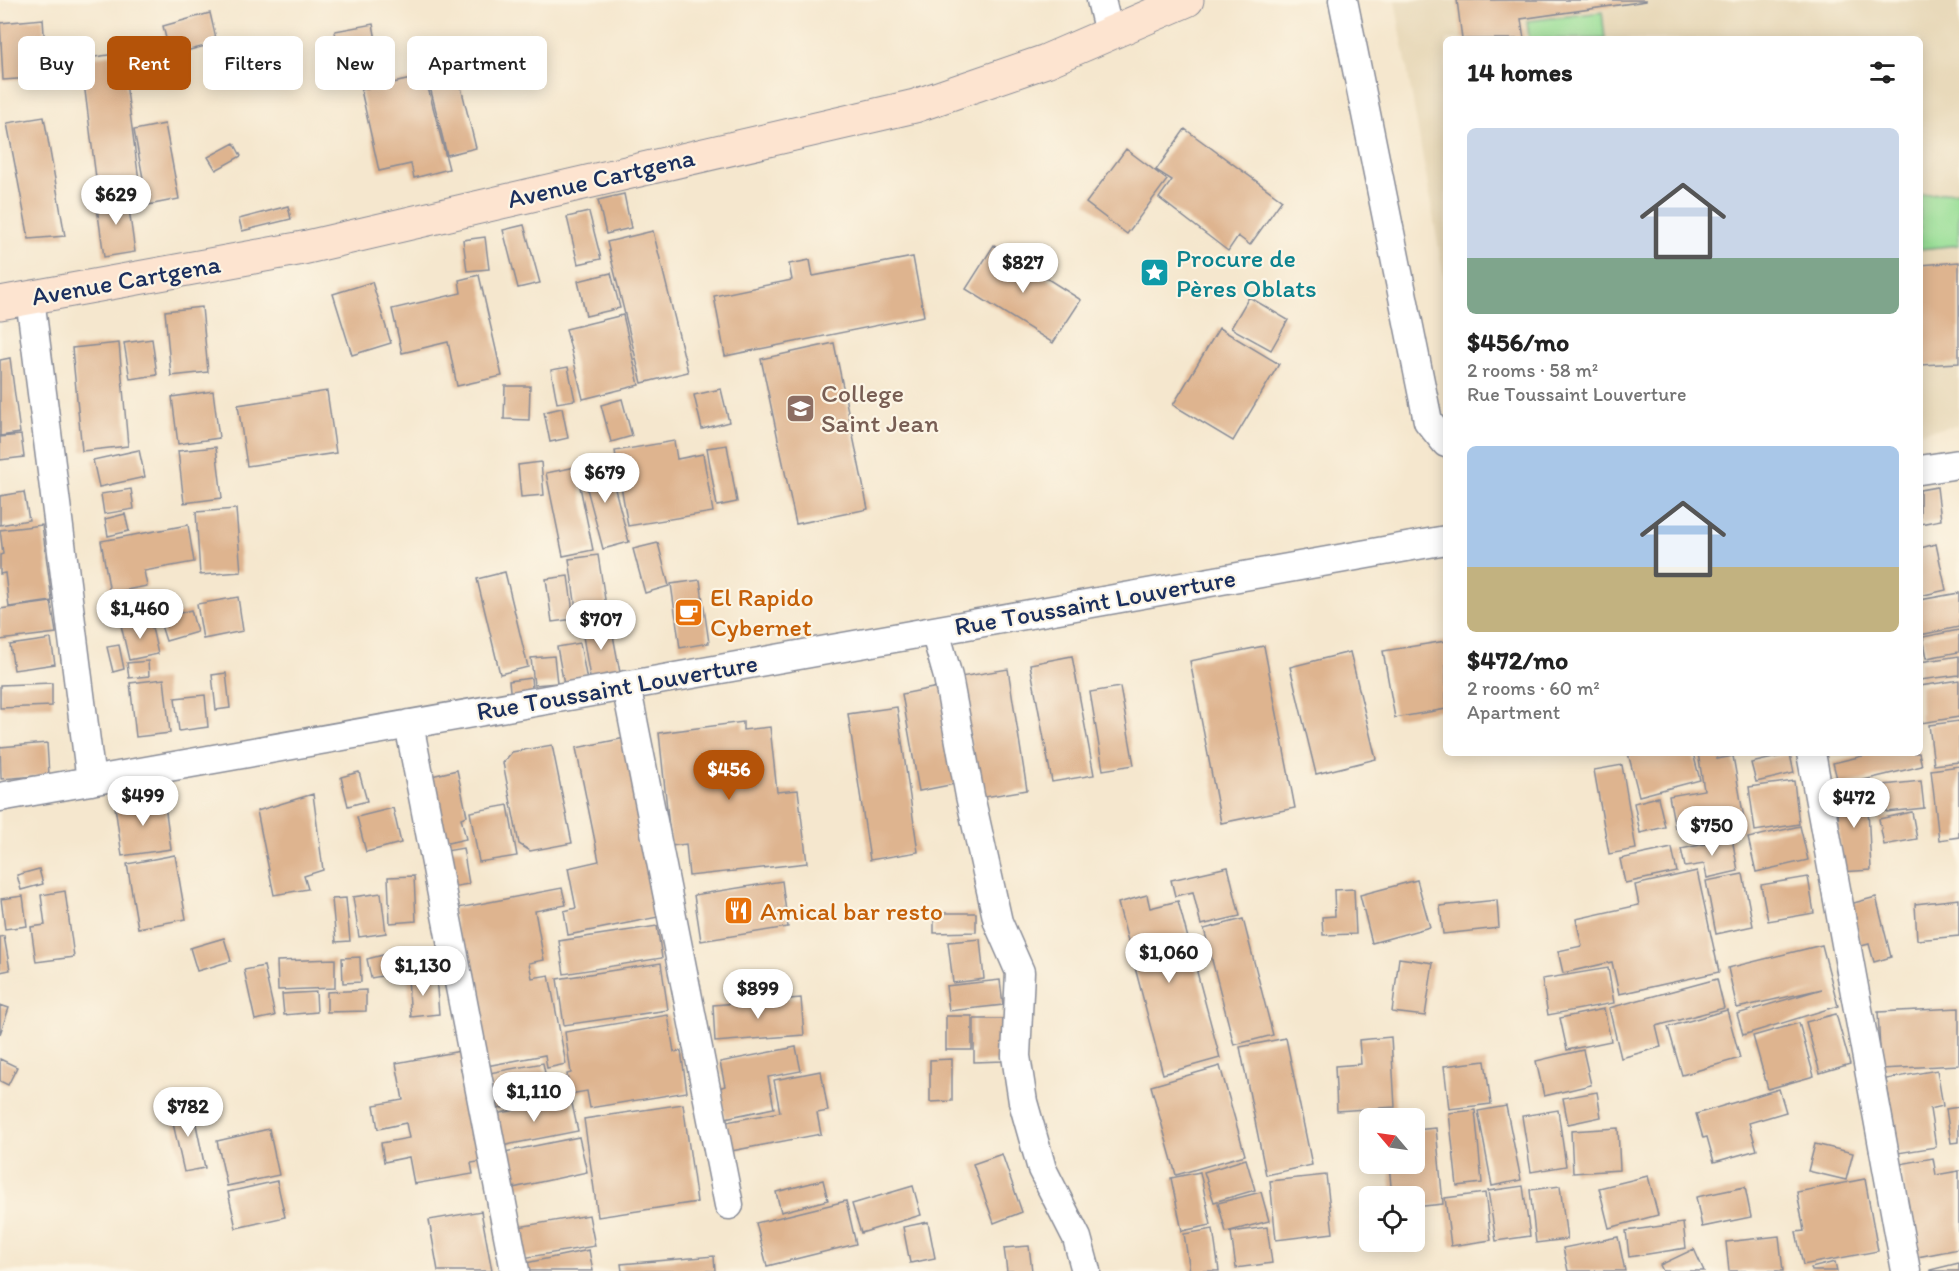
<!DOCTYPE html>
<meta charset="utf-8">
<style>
body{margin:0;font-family:Itim,sans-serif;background:#f2f2f2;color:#222;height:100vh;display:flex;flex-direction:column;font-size:22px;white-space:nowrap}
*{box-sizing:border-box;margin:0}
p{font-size:20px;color:#767676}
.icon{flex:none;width:33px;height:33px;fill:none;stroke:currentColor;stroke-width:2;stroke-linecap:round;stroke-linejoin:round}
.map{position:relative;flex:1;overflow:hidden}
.drawer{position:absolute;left:1443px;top:36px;width:480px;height:720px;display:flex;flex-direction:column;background:#fff;border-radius:9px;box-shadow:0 3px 15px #0003}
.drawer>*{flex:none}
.banner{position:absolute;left:18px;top:36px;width:570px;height:54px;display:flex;gap:12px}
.needle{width:39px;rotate:299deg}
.controls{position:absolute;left:1359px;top:1108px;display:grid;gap:12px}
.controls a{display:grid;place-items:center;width:66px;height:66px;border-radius:9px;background:#fff;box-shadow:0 3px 15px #0003;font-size:30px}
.price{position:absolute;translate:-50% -51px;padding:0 14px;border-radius:21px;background:#fff;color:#222;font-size:20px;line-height:39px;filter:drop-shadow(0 2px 3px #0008)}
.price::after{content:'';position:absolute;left:50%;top:36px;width:18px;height:14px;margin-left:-9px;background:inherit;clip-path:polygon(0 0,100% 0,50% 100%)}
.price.active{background:#b45309;color:#fff}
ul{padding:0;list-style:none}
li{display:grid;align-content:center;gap:12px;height:318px;padding:0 24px}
li span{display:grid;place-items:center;height:186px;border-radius:9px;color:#555}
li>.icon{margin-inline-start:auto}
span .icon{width:108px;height:108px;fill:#fffc;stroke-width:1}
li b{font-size:26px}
h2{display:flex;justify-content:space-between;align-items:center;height:72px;padding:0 24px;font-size:26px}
.chip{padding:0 21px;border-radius:9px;background:#fff;box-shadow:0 3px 15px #0003;font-size:21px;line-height:54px}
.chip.active{background:#b45309;color:#fff}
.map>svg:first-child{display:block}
</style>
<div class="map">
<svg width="1959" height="1271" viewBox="0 0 1959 1271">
<rect width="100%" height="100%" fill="#fcf5e5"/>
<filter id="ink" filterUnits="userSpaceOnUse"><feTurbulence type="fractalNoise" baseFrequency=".0167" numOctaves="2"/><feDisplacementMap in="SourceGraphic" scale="12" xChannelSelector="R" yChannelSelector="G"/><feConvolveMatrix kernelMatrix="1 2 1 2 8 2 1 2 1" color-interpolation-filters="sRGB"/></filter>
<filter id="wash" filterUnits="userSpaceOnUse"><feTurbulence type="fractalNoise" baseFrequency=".008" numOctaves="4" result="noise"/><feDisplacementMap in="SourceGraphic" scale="24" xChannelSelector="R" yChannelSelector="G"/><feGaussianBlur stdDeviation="1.35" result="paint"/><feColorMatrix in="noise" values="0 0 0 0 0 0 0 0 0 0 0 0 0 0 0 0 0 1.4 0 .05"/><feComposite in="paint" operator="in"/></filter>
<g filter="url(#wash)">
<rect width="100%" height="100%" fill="#f5e7ce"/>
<path fill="#e8d9ba" d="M1395 0H1959V425L1920 432V39H1446V289Z"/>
<path fill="#9adf97" stroke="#5a877a" stroke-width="1.5" d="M1602 12 1605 39H1529L1527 21Z
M1959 191V245L1920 249V195Z"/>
<g id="blocks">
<path fill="#deb48f" d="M1457 0H1646V1L1521 19 1524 39H1462Z
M210 13 217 43 170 55 163 26Z
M43 19 47 77 3 80 0 23Z
M373 24 379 56 340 63 335 31Z
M122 53 140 188 98 194 81 59Z
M455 63 476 148 447 155 426 71Z
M425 76 449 169 414 178 411 164 379 171 361 90Z
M44 117 65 236 29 239 7 123Z
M165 124 179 199 148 205 134 130Z
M1185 129 1282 200 1250 245 1238 236 1228 251 1159 198 1172 180 1156 170Z
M234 143 241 156 216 170 208 157Z
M1126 149 1167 180 1127 234 1086 203Z
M624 194 631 228 606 234 598 200Z
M127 195 135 252 104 257 96 200Z
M288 206 291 219 242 231 239 219Z
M589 212 601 259 578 264 567 217Z
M524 225 540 283 518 288 503 230Z
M653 231 688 372 642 383 607 242Z
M485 237 489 269 467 271 463 240Z
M994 245 1081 300 1053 343 966 289Z
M913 257 924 316 725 356 714 296 792 280 789 264 810 260 813 276Z
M1959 262V363L1920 365V265Z
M611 273 620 308 586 316 578 281Z
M479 275 502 376 457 386 448 342 402 353 392 309 461 293 459 280Z
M372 282 391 343 352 355 333 294Z
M1249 297 1288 320 1271 350 1231 328Z
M202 307 208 372 171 376 165 311Z
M623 315 639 385 583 399 566 329Z
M1219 328 1279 364 1233 441 1173 405Z
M152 339 157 375 130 379 124 343Z
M119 343 128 446 82 451 72 348Z
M834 343 868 509 796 524 761 359Z
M10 358 20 433 0 436V360Z
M568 367 575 400 557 403 551 370Z
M505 386H530L529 420 504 419Z
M721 389 729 422 702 429 694 395Z
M213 391 219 438 178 444 172 397Z
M327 391 336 453 247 466 238 405Z
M622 399 632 436 611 442 601 405Z
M562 408 568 438 550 442 544 412Z
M21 435 24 457 0 460V437Z
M674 441 677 459 703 454 713 512 628 526 615 451Z
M727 445 737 502 717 506 707 448Z
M216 447 222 498 184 503 178 451Z
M139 450 145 477 99 487 93 460Z
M607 459 629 542 603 549 581 466Z
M541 462 544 495 521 497 518 465Z
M576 467 593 550 563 556 546 473Z
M1937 487 1941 520 1920 524V490Z
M131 489 134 509 104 514 101 494Z
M24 492 29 520 0 525V496Z
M236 509 241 572 200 575 196 512Z
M125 514 129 531 108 536 105 519Z
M42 525 52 601 9 607 5 573 0 574V555L3 554 0 530Z
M188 525 194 562 144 571 147 586 110 593 101 541Z
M658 543 669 586 645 593 633 549Z
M1936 544 1946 590 1920 596V548Z
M598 555 607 612 577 616 569 559Z
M505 572 528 667 500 674 477 579Z
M568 576 574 619 552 622 546 579Z
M700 580 709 643 680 648 671 584Z
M1959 593V627L1920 635V600Z
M238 597 243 631 203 639 197 604Z
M51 602 56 633 0 640V609Z
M191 610 197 632 166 641 159 619Z
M150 619 158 654 129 660 121 625Z
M610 619 621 678 591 684 581 624Z
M1959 630V652L1927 658 1923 637Z
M51 639 55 664 14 670 10 645Z
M1446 641V709L1395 718 1383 651Z
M580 643 588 686 565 690 557 647Z
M119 645 124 669 113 672 107 647Z
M1264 646 1295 808 1221 823 1190 661Z
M1350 652 1376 759 1316 774 1290 667Z
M554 656 557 683 534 685 531 658Z
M1072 656 1094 775 1052 782 1030 664Z
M1959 656V675L1920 680V662Z
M148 661 149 676 129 678 127 663Z
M1008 669 1027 790 979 798 960 677Z
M226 673 230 708 216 710 212 675Z
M531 678 533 698 511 700 509 681Z
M164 679 170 733 136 737 130 683Z
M1959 680V717L1921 723 1920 686Z
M52 683V706L0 708V685Z
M943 686 960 783 919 791 902 694Z
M1120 687 1134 765 1103 770 1090 692Z
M205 695 208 727 179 731 175 698Z
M897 707 918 852 870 860 848 714Z
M1959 721V762L1934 765 1929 725Z
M743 722V730L770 727 777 792 798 790 807 863 689 876 686 844 671 846 659 733Z
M635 736 663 916 568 935 564 911 576 908 568 868 599 861 576 748Z
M47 743 49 775 1 779 0 747Z
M552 745 572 843 530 851 519 844 503 763 512 752Z
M1628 753H1693L1700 780 1639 796Z
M1698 753H1716L1717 759 1733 756 1746 830 1694 840 1691 825 1675 828 1669 796 1704 790Z
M1875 753H1919L1922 766 1839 786 1833 763Z
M1790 754 1794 773 1756 782 1751 763Z
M1622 765 1636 849 1609 854 1594 770Z
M1959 766V837L1939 840 1931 770Z
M457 770 467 816 461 818 466 839 434 846 419 779Z
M359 772 367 801 348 806 341 777Z
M1794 781 1799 824 1755 831 1749 787Z
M1921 781 1924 808 1887 812 1884 785Z
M1867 787 1871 870 1841 872 1837 788Z
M313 794 323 870 304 876 308 889 274 895 257 811Z
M1658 797 1665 827 1640 833 1634 803Z
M164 798 171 849 122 856 115 806Z
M508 805 517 856 479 862 470 812Z
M393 808 401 843 366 852 357 817Z
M1912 812 1917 839 1884 845 1879 819Z
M1800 826 1808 860 1756 872 1748 838Z
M1732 838 1738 871 1707 878 1704 864 1685 867 1681 849Z
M463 848 469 884 446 888 440 852Z
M1672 848 1677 872 1625 883 1620 859Z
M175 855 186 919 138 928 127 864Z
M1228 867 1240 916 1201 925 1193 892 1175 896 1171 880Z
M39 869 43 884 21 890 17 875Z
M1697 871 1719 972 1619 994 1612 962 1563 973 1558 951 1582 946 1576 919 1639 905 1635 885Z
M1743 874 1753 926 1716 934 1706 881Z
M414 876 416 921 390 923 388 877Z
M1808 877 1814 913 1768 921 1761 885Z
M1417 880 1430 927 1372 943 1360 895Z
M782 881 788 927 701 941 694 895Z
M562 888 566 905 535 911 544 960 529 963 532 978 549 975 566 1064 547 1068 545 1055 481 1067 453 909Z
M1354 889 1356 934 1323 935 1322 917 1335 916 1334 890Z
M65 891 74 957 36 962 31 927 45 925 41 895Z
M381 893 386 933 359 937 353 897Z
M1147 895 1150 908 1178 901 1220 1058 1163 1074 1118 903Z
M23 896 27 926 5 929 1 899Z
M1876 897 1891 957 1874 962 1869 944 1861 946 1850 904Z
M346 898 350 941 336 942 332 899Z
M1959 899V936L1917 940 1915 904Z
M1497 900 1499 928 1443 934 1440 906Z
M934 913H976V932L934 933Z
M1243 919 1273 1035 1234 1045 1204 929Z
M657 926 662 958 564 974 559 941Z
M4 936 10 970 0 972V937Z
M224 938 231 961 197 971 190 948Z
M980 939 984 979 953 983 948 942Z
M1822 945 1838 1006 1743 1035 1737 1014 1822 989 1737 1008 1728 968Z
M383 955 388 975 371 978 367 959Z
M360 957 361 982 343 983 342 958Z
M1399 958 1433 963 1425 1016 1392 1012Z
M335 959V988L278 990 277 961Z
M661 963 668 1010 564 1025 557 979Z
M264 966 275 1016 255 1020 244 970Z
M1608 968 1614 1003 1548 1015 1542 979Z
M436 977 439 1014 411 1017 408 979Z
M1717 979 1724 1008 1656 1026 1661 1047 1621 1058 1609 1008Z
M1000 980 1003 1005 949 1011 946 986Z
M366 990V1011L327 1012V992Z
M316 992 317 1012 284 1015 282 994Z
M801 998 804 1035 715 1042 713 1005Z
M0 1005 9 1008 0 1034Z
M1959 1008V1065L1881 1069 1878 1012Z
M1604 1009 1611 1041 1567 1050 1560 1018Z
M1727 1010 1740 1058 1682 1075 1668 1027Z
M1836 1014 1850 1064 1820 1073 1806 1022Z
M668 1015 674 1052 681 1051 687 1092 590 1108 587 1091 570 1094 567 1074 571 1073 565 1032Z
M946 1016H972V1050H946Z
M974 1019H1003L1004 1061 974 1062Z
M1799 1023 1814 1076 1768 1089 1753 1036Z
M1391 1037 1395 1107 1337 1111 1335 1066 1361 1064 1359 1040Z
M1286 1038 1312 1165 1266 1175 1240 1047Z
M796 1047 801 1071 768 1077 774 1108 725 1118 719 1088 725 1086 720 1062Z
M466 1050 484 1161 471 1163 473 1174 414 1184 409 1157 384 1162 381 1143 409 1138 406 1123 378 1129 374 1105 403 1100 396 1063Z
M1583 1050 1591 1085 1544 1096 1536 1061Z
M0 1059 17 1067 8 1085 0 1081Z
M952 1059V1101L930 1102V1060Z
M1485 1061 1491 1104 1449 1109 1444 1066Z
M543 1063 550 1099 491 1110 484 1074Z
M1220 1066 1245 1155 1176 1175 1151 1086Z
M1937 1070 1943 1106 1930 1109 1936 1147 1898 1153 1886 1079Z
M821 1071 828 1111 817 1113 821 1134 731 1151 726 1122 780 1112 774 1080Z
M1779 1089 1786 1112 1749 1123 1757 1150 1714 1162 1707 1137 1703 1138 1696 1114Z
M1597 1092 1601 1117 1568 1124 1563 1098Z
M571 1099 578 1131 496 1147 490 1115Z
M683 1104 697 1202 598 1217 584 1119Z
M192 1105 205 1168 184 1172 170 1110Z
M1506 1106 1521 1180 1492 1186 1478 1111Z
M1959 1107V1142L1951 1143 1946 1109Z
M1475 1110 1482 1183 1457 1186 1449 1113Z
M1558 1110 1566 1166 1531 1172 1522 1116Z
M1436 1128 1443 1204 1414 1207V1197H1392L1389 1164H1414V1130Z
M1618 1128 1620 1170 1573 1173 1571 1131Z
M269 1129 279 1175 227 1186 217 1141Z
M579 1137 587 1172 508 1189 500 1153Z
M1815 1144 1853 1153 1846 1180 1808 1171Z
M1002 1154 1022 1212 994 1223 973 1164Z
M1933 1158 1936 1175 1959 1171V1249L1917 1257 1900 1164Z
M1246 1159 1255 1190 1214 1202 1204 1172Z
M1200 1172 1211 1225 1182 1231 1171 1178Z
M1326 1175 1333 1233 1276 1240 1270 1181Z
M1648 1176 1658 1215 1609 1228 1599 1188Z
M1865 1179 1878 1251 1803 1265 1796 1232 1804 1231 1797 1192Z
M823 1180 828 1200 781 1212 776 1192Z
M277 1181 285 1217 236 1228 228 1192Z
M913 1186 921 1215 861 1233 852 1204Z
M1523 1186 1530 1236 1496 1241 1488 1191Z
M1560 1186 1567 1239 1536 1243 1530 1190Z
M1745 1187 1751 1217 1702 1227 1696 1197Z
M1261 1192 1269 1221 1226 1232 1218 1203Z
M1485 1193 1491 1240 1451 1246 1445 1198Z
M846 1201 856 1244 767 1266 756 1223Z
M481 1211 492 1271H438L429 1220Z
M589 1215 595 1246 517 1259 512 1228Z
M928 1222 935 1258 910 1263 903 1227Z
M1683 1223 1686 1248 1629 1257 1626 1231Z
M1267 1227 1272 1263 1236 1268 1231 1232Z
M1213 1229 1219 1271H1190L1184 1234Z
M1779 1236 1783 1271H1729L1726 1242Z
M1618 1237 1625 1271H1568L1563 1248Z
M1029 1246 1032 1271H1007L1004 1248Z
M1694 1249 1704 1271H1663L1660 1265Z
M589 1250 593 1271H518L516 1265Z
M714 1256 715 1271H622L621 1264Z
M1835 1262 1837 1271H1812L1811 1268Z
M1959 1263V1271H1930V1270Z"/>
</g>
</g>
<g filter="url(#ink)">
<use href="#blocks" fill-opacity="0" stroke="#888b96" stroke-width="1.5"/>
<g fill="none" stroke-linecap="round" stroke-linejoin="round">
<defs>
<path id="street" d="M1101 0 1109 33
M1343 0 1428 421 1446 443
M30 298 91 781
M1920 470 1959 464
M935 631 948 677 970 796 998 922 1020 972 1016 1056 1023 1102 1042 1169 1077 1238 1086 1271
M626 685 729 1205
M409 724 515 1271
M1811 753 1906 1271
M0 797 1446 540"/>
<path id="secondary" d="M0 303 303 248 915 106 1046 61 1187 0"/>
</defs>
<use href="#street" stroke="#888b96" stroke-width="31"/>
<use href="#secondary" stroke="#888b96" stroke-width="35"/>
<use href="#street" stroke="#fff" stroke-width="28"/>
<use href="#secondary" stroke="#fde4d0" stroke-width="33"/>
</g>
</g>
<defs>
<symbol id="sight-square" viewBox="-11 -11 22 22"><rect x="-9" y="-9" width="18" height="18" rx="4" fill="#0f9aa8" stroke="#fcf5e5"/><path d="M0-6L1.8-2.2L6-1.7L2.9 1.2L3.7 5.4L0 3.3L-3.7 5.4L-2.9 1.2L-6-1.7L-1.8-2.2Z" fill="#fff"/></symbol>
<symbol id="school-square" viewBox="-11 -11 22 22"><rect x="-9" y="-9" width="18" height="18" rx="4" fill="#8d6e63" stroke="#fcf5e5"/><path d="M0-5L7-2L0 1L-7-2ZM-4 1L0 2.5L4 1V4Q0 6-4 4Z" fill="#fff"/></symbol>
<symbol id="cafe-square" viewBox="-11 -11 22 22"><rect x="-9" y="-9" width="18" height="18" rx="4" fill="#e8710a" stroke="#fcf5e5"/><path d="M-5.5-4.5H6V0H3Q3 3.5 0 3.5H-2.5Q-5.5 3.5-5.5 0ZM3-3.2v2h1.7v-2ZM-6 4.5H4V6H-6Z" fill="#fff"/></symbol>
<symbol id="restaurant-square" viewBox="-11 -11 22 22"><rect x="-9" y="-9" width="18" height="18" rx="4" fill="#e8710a" stroke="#fcf5e5"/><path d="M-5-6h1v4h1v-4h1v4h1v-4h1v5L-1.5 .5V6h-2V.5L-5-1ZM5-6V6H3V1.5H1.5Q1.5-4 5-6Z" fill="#fff"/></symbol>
</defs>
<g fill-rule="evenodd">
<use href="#sight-square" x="1138" y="256" width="33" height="33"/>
<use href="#school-square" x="784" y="392" width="33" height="33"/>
<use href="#cafe-square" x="672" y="596" width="33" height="33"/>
<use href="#restaurant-square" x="722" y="894" width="33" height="33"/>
</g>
<g text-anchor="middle" stroke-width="4.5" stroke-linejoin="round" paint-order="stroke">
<g font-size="26" fill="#1b2f5e" stroke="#fcf5e5">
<text transform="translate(601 178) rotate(-13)" y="9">Avenue Cartgena</text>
<text transform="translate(126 280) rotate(-10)" y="9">Avenue Cartgena</text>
<text transform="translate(1095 602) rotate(-10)" y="9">Rue Toussaint Louverture</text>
<text transform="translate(617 687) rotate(-10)" y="9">Rue Toussaint Louverture</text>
</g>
<g font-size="26" fill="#0d838f" stroke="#fcf5e5" text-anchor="start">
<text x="1176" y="267">Procure de<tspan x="1176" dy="30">Pères Oblats</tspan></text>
</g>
<g font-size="26" fill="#785e54" stroke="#fcf5e5" text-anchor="start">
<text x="821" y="402">College<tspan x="821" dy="30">Saint Jean</tspan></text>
</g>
<g font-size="26" fill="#c56008" stroke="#fcf5e5" text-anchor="start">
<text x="710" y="606">El Rapido<tspan x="710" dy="30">Cybernet</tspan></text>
<text x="760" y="920">Amical bar resto</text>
</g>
</g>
</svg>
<div class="controls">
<a><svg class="needle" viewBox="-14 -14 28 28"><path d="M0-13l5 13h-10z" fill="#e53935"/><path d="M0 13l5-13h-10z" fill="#767676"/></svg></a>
<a><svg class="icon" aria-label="locate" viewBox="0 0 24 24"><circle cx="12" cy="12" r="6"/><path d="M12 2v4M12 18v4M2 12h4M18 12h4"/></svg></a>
</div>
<b class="price" style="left:116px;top:226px">$629</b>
<b class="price" style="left:1023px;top:294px">$827</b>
<b class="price" style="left:605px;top:504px">$679</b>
<b class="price" style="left:140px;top:640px">$1,460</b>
<b class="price" style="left:601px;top:651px">$707</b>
<b class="price active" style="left:729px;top:801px">$456</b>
<b class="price" style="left:143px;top:827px">$499</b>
<b class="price" style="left:1854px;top:829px">$472</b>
<b class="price" style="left:1712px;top:857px">$750</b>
<b class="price" style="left:1169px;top:984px">$1,060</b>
<b class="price" style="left:423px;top:997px">$1,130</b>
<b class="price" style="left:758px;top:1020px">$899</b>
<b class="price" style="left:534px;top:1123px">$1,110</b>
<b class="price" style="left:188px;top:1138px">$782</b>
<div class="banner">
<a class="chip">Buy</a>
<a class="chip active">Rent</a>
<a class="chip">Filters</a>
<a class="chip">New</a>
<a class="chip">Apartment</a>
</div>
<section class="drawer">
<h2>14 homes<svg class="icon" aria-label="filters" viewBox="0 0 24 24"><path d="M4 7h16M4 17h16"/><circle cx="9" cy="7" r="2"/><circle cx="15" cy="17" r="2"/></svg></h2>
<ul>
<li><span style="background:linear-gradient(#c9d6e8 70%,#7fa58c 0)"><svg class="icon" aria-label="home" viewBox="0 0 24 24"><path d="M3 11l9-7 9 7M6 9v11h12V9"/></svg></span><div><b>$456/mo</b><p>2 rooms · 58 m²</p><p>Rue Toussaint Louverture</p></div></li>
<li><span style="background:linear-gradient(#a9c7e8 65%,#c2b280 0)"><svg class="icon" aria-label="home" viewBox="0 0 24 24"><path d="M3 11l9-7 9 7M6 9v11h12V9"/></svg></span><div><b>$472/mo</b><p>2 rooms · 60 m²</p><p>Apartment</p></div></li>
</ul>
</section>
</div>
